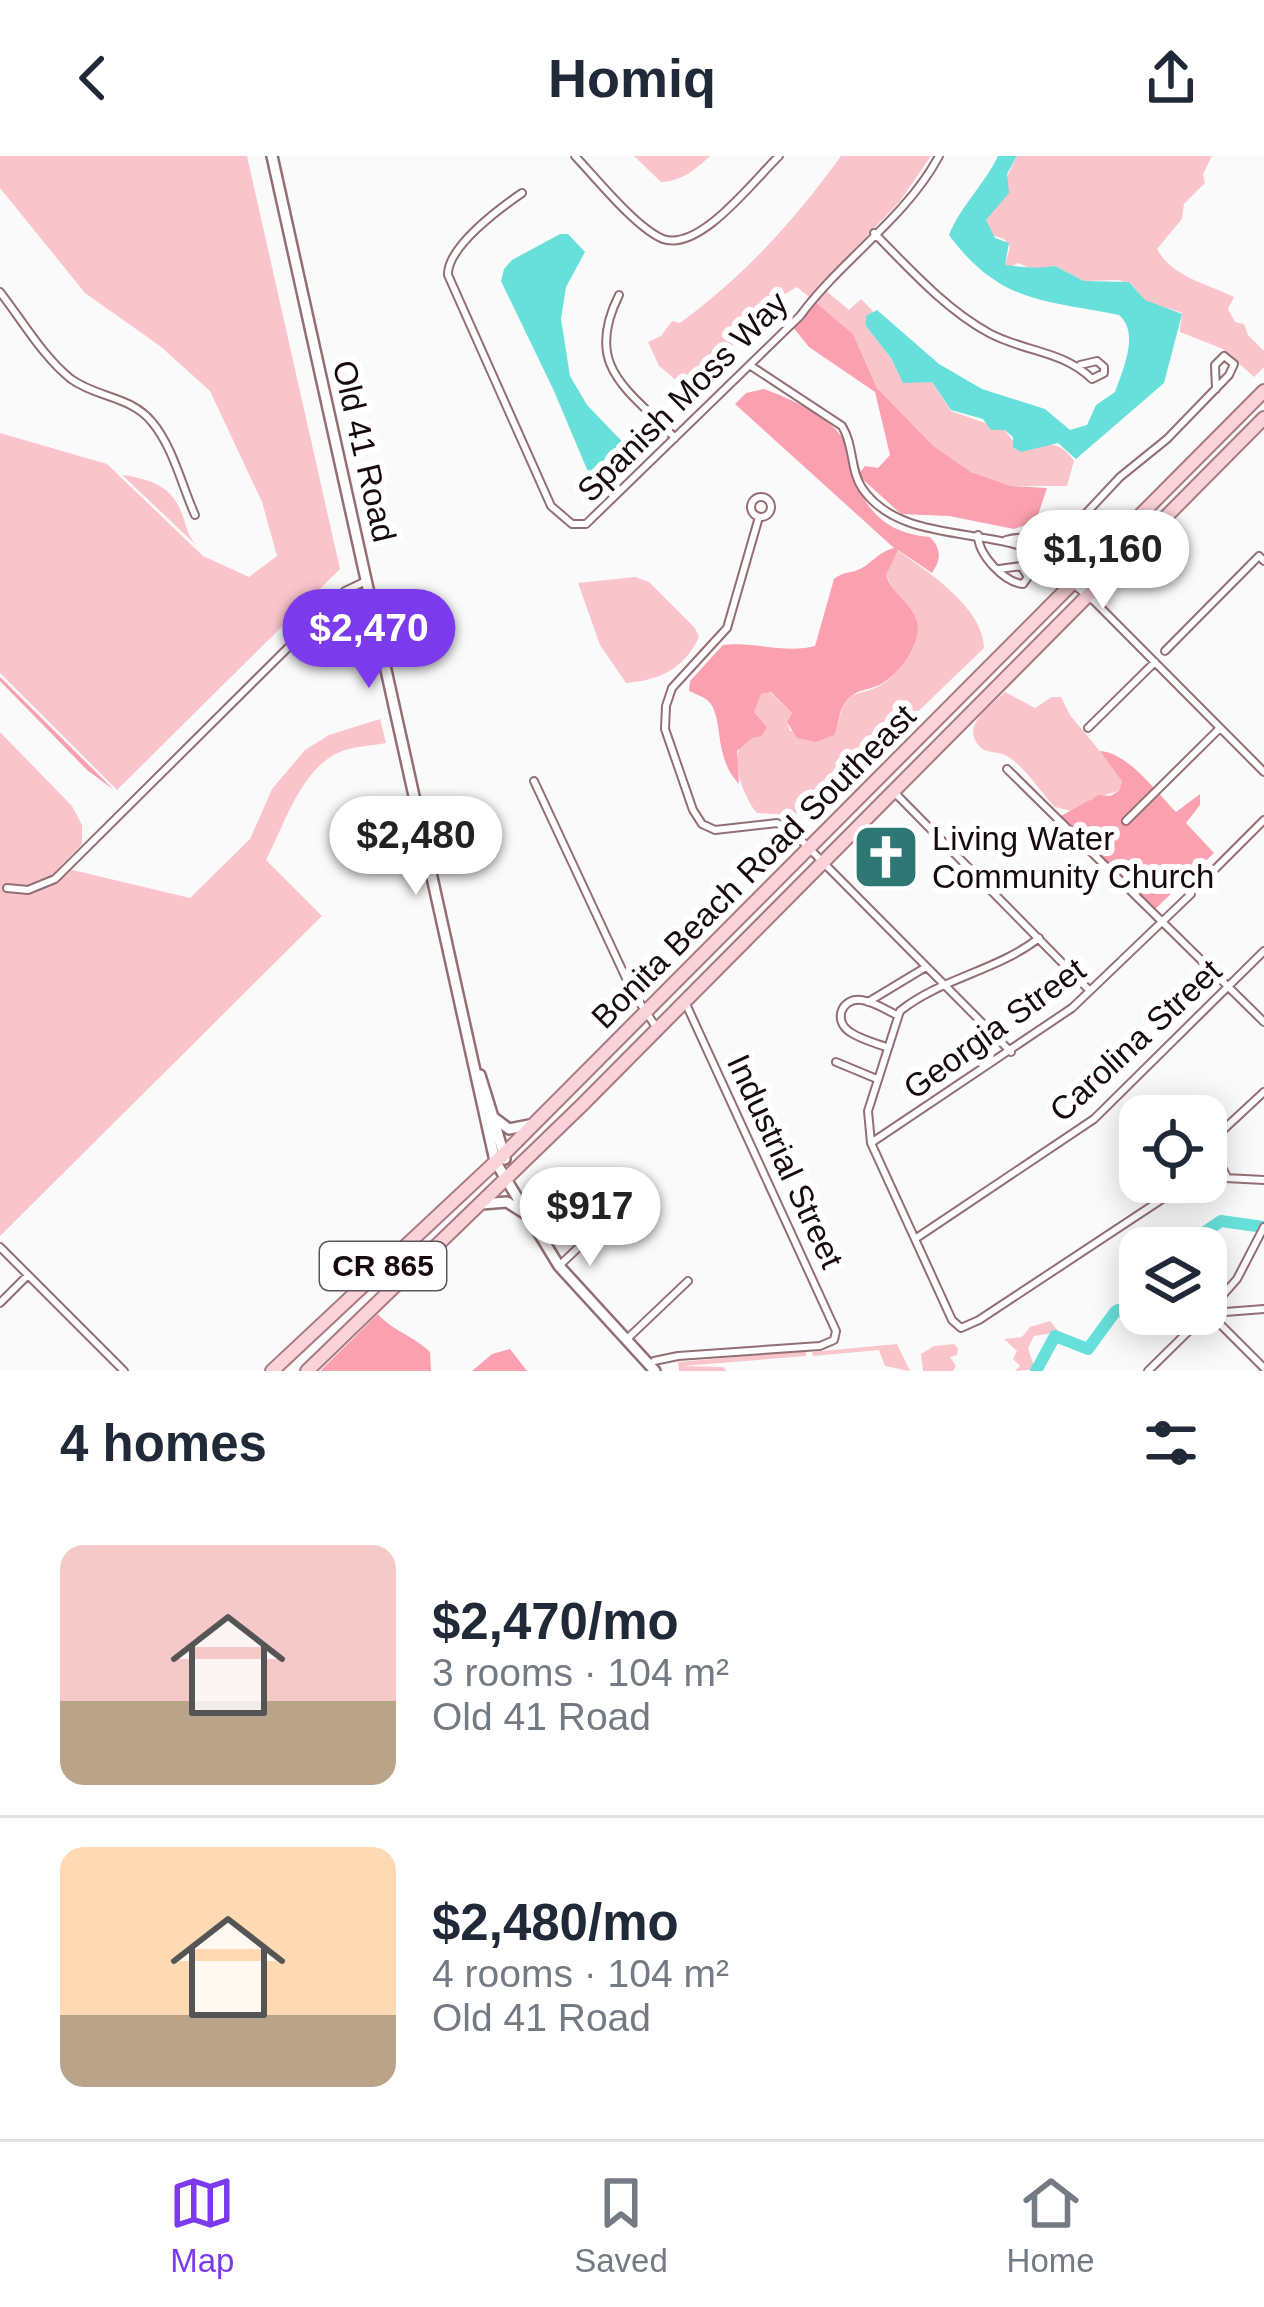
<!DOCTYPE html>
<meta charset="utf-8">
<style>
body{margin:0;font-family:Arial,sans-serif;background:#f2f2f3;color:#1f2937;height:100vh;display:flex;flex-direction:column;font-size:45px;white-space:nowrap}
*{box-sizing:border-box;margin:0}
p{font-size:39px;color:#747a83}
.icon{flex:none;width:66px;height:66px;fill:none;stroke:currentColor;stroke-width:2;stroke-linecap:round;stroke-linejoin:round}
.map{position:relative;height:1215px;overflow:hidden}
.drawer{display:flex;flex-direction:column;background:#fff;flex:1}
.drawer>*{flex:none}
.tools{position:absolute;left:1119px;top:939px;display:grid;gap:24px}
.tools a{display:grid;place-items:center;width:108px;height:108px;border-radius:24px;background:#fff;box-shadow:0 6px 30px #0003;font-size:60px}
.price{position:absolute;translate:-50% -102px;padding:0 27px;border-radius:42px;background:#fff;color:#222;font-size:39px;line-height:78px;filter:drop-shadow(0 3px 6px #0008)}
.price::after{content:'';position:absolute;left:50%;top:72px;width:36px;height:27px;margin-left:-18px;background:inherit;clip-path:polygon(0 0,100% 0,50% 100%)}
.price.current{background:#7c3aed;color:#fff}
ul{padding:0;list-style:none}
li{display:flex;align-items:center;gap:36px;height:300px;padding:0 60px}
li+li{border-top:3px solid #e0e1e3}
li span{display:grid;place-items:center;flex:none;width:336px;height:240px;border-radius:24px;color:#555}
li>.icon{margin-inline-start:auto}
span .icon{width:144px;height:144px;fill:#fffc;stroke-width:1}
li b{font-size:51px}
h2{display:flex;justify-content:space-between;align-items:center;height:144px;padding:0 60px;font-size:51px}
header{display:flex;justify-content:space-between;align-items:center;height:156px;padding:0 60px;background:#fff;font-size:54px;font-weight:700}
.tabs{display:flex;justify-content:space-around;align-items:center;height:168px;border-top:3px solid #e0e1e3;background:#fff;font-size:33px;color:#747a83}
.tabs a{display:grid;justify-items:center;gap:6px}
.tabs .current{color:#7c3aed}
.map>svg:first-child{display:block}
</style>
<header><svg class="icon" aria-label="back" viewBox="0 0 24 24"><path d="M15 5l-7 7 7 7"/></svg>Homiq<svg class="icon" aria-label="share" viewBox="0 0 24 24"><path d="M12 15V3M7 8l5-5 5 5M5 13v7h14v-7"/></svg></header>
<div class="map">
<svg width="1264" height="1215" viewBox="0 0 1264 1215">
<rect width="100%" height="100%" fill="#fafafa"/>
<path fill="#f9c5cb" d="M0 0H247L340 413 117 634 0 517V277L107 308 203 400 249 421 277 400 262 346 210 235 160 190 85 137 0 32Z
M634 0H710C695 14 682 25 661 26Z
M841 0H931L900 45 820 130 849 154 861 143 873 155 866 170 891 202 903 226H932L951 255 1005 274 1021 296C1046 287 1059 283 1074 305L1067 330H1011L971 316 932 290 877 232 853 178 797 131C757 154 750 167 722 203 710 218 704 220 693 238L659 210 648 186 661 180 672 165 680 167C744 120 794 65 841 0Z
M1017 0H1212L1203 18 1205 27 1184 48 1182 63 1157 93C1172 121 1208 128 1234 141L1228 153 1235 166 1244 168 1248 179 1264 195V211L1254 221 1223 193 1180 176 1182 157 1145 145 1132 129 1119 124 1084 125 1055 110 1036 115 1018 107 1011 111 1005 109 1010 91 1004 83 992 79 986 64Z
M122 319C146 322 170 329 180 353 186 366 186 378 196 389Z
M897 394C928 416 983 451 984 492L846 625 794 659 757 657C745 644 730 606 741 590 747 583 759 577 767 571L754 556 755 545 761 538 770 536 792 557 787 566 790 575 838 570C846 527 858 544 884 527 902 515 908 497 917 479L886 419Z
M635 421 649 426 695 472 699 481C684 513 660 524 626 527L600 489 578 427Z
M1005 536 1035 552 1052 541H1061L1070 559 1118 617 1122 625 1119 635 1091 643 1075 656 1055 651C1040 636 1026 612 1007 600 999 595 987 598 980 591 959 569 992 550 1005 536Z
M380 563 386 587C372 590 353 590 340 596 301 612 284 670 266 704L322 760 0 1080V576L72 650 82 669V688L60 711 190 742 250 683 272 633 305 594 329 579Z
M1050 1165 1059 1176 1034 1180 1028 1192 1035 1213 1015 1215 1020 1210 1013 1203 1017 1195 1004 1183 1022 1181 1030 1171Z
M897 1188 910 1215 885 1210 879 1194 813 1200 812 1196Z
M954 1188 958 1192 957 1199 950 1201 956 1210 953 1215H923L921 1198 934 1190Z
M806 1195V1200L683 1210 723 1211 726 1215H679L678 1206Z"/>
<path fill="#faa0ae" d="M813 144 853 178 877 232 933 290 971 316 1011 330 1047 332 1036 365 1014 373 949 360 901 358 858 319 865 310 878 312 890 299 875 236 809 191 792 170Z
M764 233C791 243 828 259 844 284 849 291 850 303 852 311 862 353 886 378 930 381 942 394 941 403 932 417L898 394 886 419C892 438 912 447 917 466 922 486 899 519 881 528 868 535 858 532 847 544 838 554 840 567 834 579L816 586 797 582 787 566 792 557 771 536 761 538 754 556 767 571 762 580 752 582 737 595 739 628C712 600 725 559 707 544 702 540 695 538 689 535L690 525 723 489C753 485 786 498 815 490L834 423C844 415 851 418 862 412 874 405 880 395 894 392L735 248 746 237Z
M0 521 114 634 87 614 0 525Z
M1100 595C1129 597 1157 637 1176 656L1200 638V649L1186 667 1214 697 1154 754 1061 660 1099 639 1110 640 1119 635 1122 625Z
M378 1158C391 1174 414 1180 430 1196L431 1215H320Z
M510 1193 527 1215H472L492 1198Z"/>
<path fill="#67dfda" d="M998 0H1017L1007 18 1009 37 986 64 995 82 1009 87 1005 109C1023 111 1036 113 1055 110L1084 125 1129 126 1145 144 1182 158 1164 227 1076 303 1058 287 1021 296 1013 291V281L1005 274H991L983 263 951 254 932 226 903 227 891 202 866 170V160L877 154 939 208 982 233 1045 253 1070 274 1087 269 1096 249 1115 236C1123 213 1140 177 1119 159 1045 144 1000 148 949 79 960 51 986 26 998 0Z
M560 78H568L585 96 566 131 561 163 570 220 587 249 638 302 612 331 602 335 594 330 554 235 501 125 504 113 512 104Z"/>
<g fill="none" stroke-linecap="round" stroke-linejoin="round">
<path stroke="#67dfda" stroke-width="12" d="M1181 1092 1221 1065 1264 1071
M1036 1215 1055 1180 1088 1193 1115 1156 1118 1154 1130 1159 1140 1155"/>
<defs>
<path id="minor" d="M575 0C596 22 636 72 663 83 700 96 754 24 779 0
M522 37C500 52 447 91 448 119L551 350 572 368H586L800 160C841 104 906 62 939 0
M874 77C910 113 944 152 989 177 1024 196 1062 194 1092 223L1104 217V211L1097 205 1080 209
M0 136C22 164 43 201 71 223 97 242 131 240 152 266 173 291 182 330 195 359
M619 139C583 211 628 233 675 282
M751 210 842 270C854 289 850 314 862 332 898 385 977 372 1032 394 1054 403 1068 428 1089 440 1075 405 1046 373 1006 384
M751 351a10 10 0 1 1 20 0a10 10 0 1 1-20 0Z
M759 361 727 472 672 532 666 550 665 573 693 654 702 668 715 674 777 667 792 675 1011 896
M978 379C978 399 1004 426 1023 428L1028 421 1021 410 999 413
M1045 401 1120 321 1167 283 1229 219 1234 208 1224 200 1215 209 1216 233
M1089 440 1264 616
M1165 495 1259 400 1264 405
M1088 572 1155 506
M1007 613 1264 866
M534 625 632 835 656 871
M894 636 1090 835
M1126 665 1220 572
M1212 716 1264 664
M7 732 28 734 55 723 345 435 366 425
M1039 782C997 815 941 822 900 855L868 955 871 987 952 1164 961 1172 979 1164 1188 1026
M868 846 926 811
M886 891C875 887 860 883 850 876 833 865 841 842 861 844 873 845 886 854 897 859
M836 906 877 923
M871 987 1072 852 1191 738
M1206 1021 1264 1024
M1227 1021 1209 987 1264 936
M915 1083 1094 963 1264 795
M0 1091 124 1215
M559 1110 630 1042
M0 1147 28 1119
M1208 1156 1264 1212
M1212 1157 1264 1153
M1206 1158 1237 1123 1264 1071
M627 1183 688 1125
M654 1205 678 1200 820 1190 834 1184 836 1175 686 848
M1148 1215 1206 1158"/>
<path id="tertiary" d="M272 0 495 1005 559 1110 655 1215
M480 919 493 961 509 973 529 969
M493 961 505 1003
M481 1048 507 1046 526 1058"/>
<path id="primary" d="M272 1215 504 998 1264 235
M307 1215 582 949 1264 262"/>
</defs>
<use href="#minor" stroke="#936f74" stroke-width="10"/>
<use href="#tertiary" stroke="#936f74" stroke-width="14"/>
<use href="#primary" stroke="#a97980" stroke-width="16"/>
<use href="#minor" stroke="#fff" stroke-width="6"/>
<use href="#tertiary" stroke="#fff" stroke-width="9"/>
<use href="#primary" stroke="#fad3d8" stroke-width="12"/>
</g>
<defs>
<symbol id="church-square" viewBox="-11 -11 22 22"><rect x="-9" y="-9" width="18" height="18" rx="4" fill="#2e7774" stroke="#fff"/><path d="M-1.2-6h2.4v3.5h3.3v2.4h-3.3V6h-2.4V-.1h-3.3v-2.4h3.3Z" fill="#fff"/></symbol>
</defs>
<g fill-rule="evenodd">
<use href="#church-square" x="848" y="663" width="76" height="76"/>
</g>
<g text-anchor="middle" stroke-width="12" stroke-linejoin="round" paint-order="stroke">
<rect fill="#fff" stroke="#5d5455" stroke-width="3" x="320" y="1086" width="126" height="48" rx="9"/>
<g font-size="30" font-weight="bold" fill="#170a0c">
<text x="383" y="1120">CR 865</text>
</g>
<g font-size="33" fill="#170a0c" stroke="#fff">
<text transform="translate(682 240) rotate(-45)" y="12">Spanish Moss Way</text>
<text transform="translate(365 295) rotate(77)" y="12">Old 41 Road</text>
<text transform="translate(753 710) rotate(-45)" y="12">Bonita Beach Road Southeast</text>
<text transform="translate(994 872) rotate(-36)" y="12">Georgia Street</text>
<text transform="translate(1135 884) rotate(-43)" y="12">Carolina Street</text>
<text transform="translate(786 1005) rotate(65)" y="12">Industrial Street</text>
</g>
<g font-size="33" fill="#170a0c" stroke="#fff" text-anchor="start">
<text x="932" y="694">Living Water<tspan x="932" dy="38">Community Church</tspan></text>
</g>
</g>
</svg>
<div class="tools">
<a><svg class="icon" aria-label="locate" viewBox="0 0 24 24"><circle cx="12" cy="12" r="6"/><path d="M12 2v4M12 18v4M2 12h4M18 12h4"/></svg></a>
<a><svg class="icon" aria-label="layers" viewBox="0 0 24 24"><path d="M12 4l9 5-9 5-9-5zM3 14l9 5 9-5"/></svg></a>
</div>
<b class="price" style="left:1103px;top:456px">$1,160</b>
<b class="price current" style="left:369px;top:535px">$2,470</b>
<b class="price" style="left:416px;top:742px">$2,480</b>
<b class="price" style="left:590px;top:1113px">$917</b>
</div>
<section class="drawer">
<h2>4 homes<svg class="icon" aria-label="filters" viewBox="0 0 24 24"><path d="M4 7h16M4 17h16"/><circle cx="9" cy="7" r="2"/><circle cx="15" cy="17" r="2"/></svg></h2>
<ul>
<li><span style="background:linear-gradient(#f6c9c9 65%,#b9a48a 0)"><svg class="icon" aria-label="home" viewBox="0 0 24 24"><path d="M3 11l9-7 9 7M6 9v11h12V9"/></svg></span><div><b>$2,470/mo</b><p>3 rooms · 104 m²</p><p>Old 41 Road</p></div></li>
<li><span style="background:linear-gradient(#ffd9b3 70%,#b9a48a 0)"><svg class="icon" aria-label="home" viewBox="0 0 24 24"><path d="M3 11l9-7 9 7M6 9v11h12V9"/></svg></span><div><b>$2,480/mo</b><p>4 rooms · 104 m²</p><p>Old 41 Road</p></div></li>
</ul>
</section>
<nav class="tabs">
<a class="current"><svg class="icon" aria-label="map" viewBox="0 0 24 24"><path d="M3 6l6-2 6 2 6-2v14l-6 2-6-2-6 2zM9 4v14M15 6v14"/></svg>Map</a>
<a><svg class="icon" aria-label="saved" viewBox="0 0 24 24"><path d="M7 4h10v16l-5-4-5 4z"/></svg>Saved</a>
<a><svg class="icon" aria-label="home" viewBox="0 0 24 24"><path d="M3 11l9-7 9 7M6 9v11h12V9"/></svg>Home</a>
</nav>
